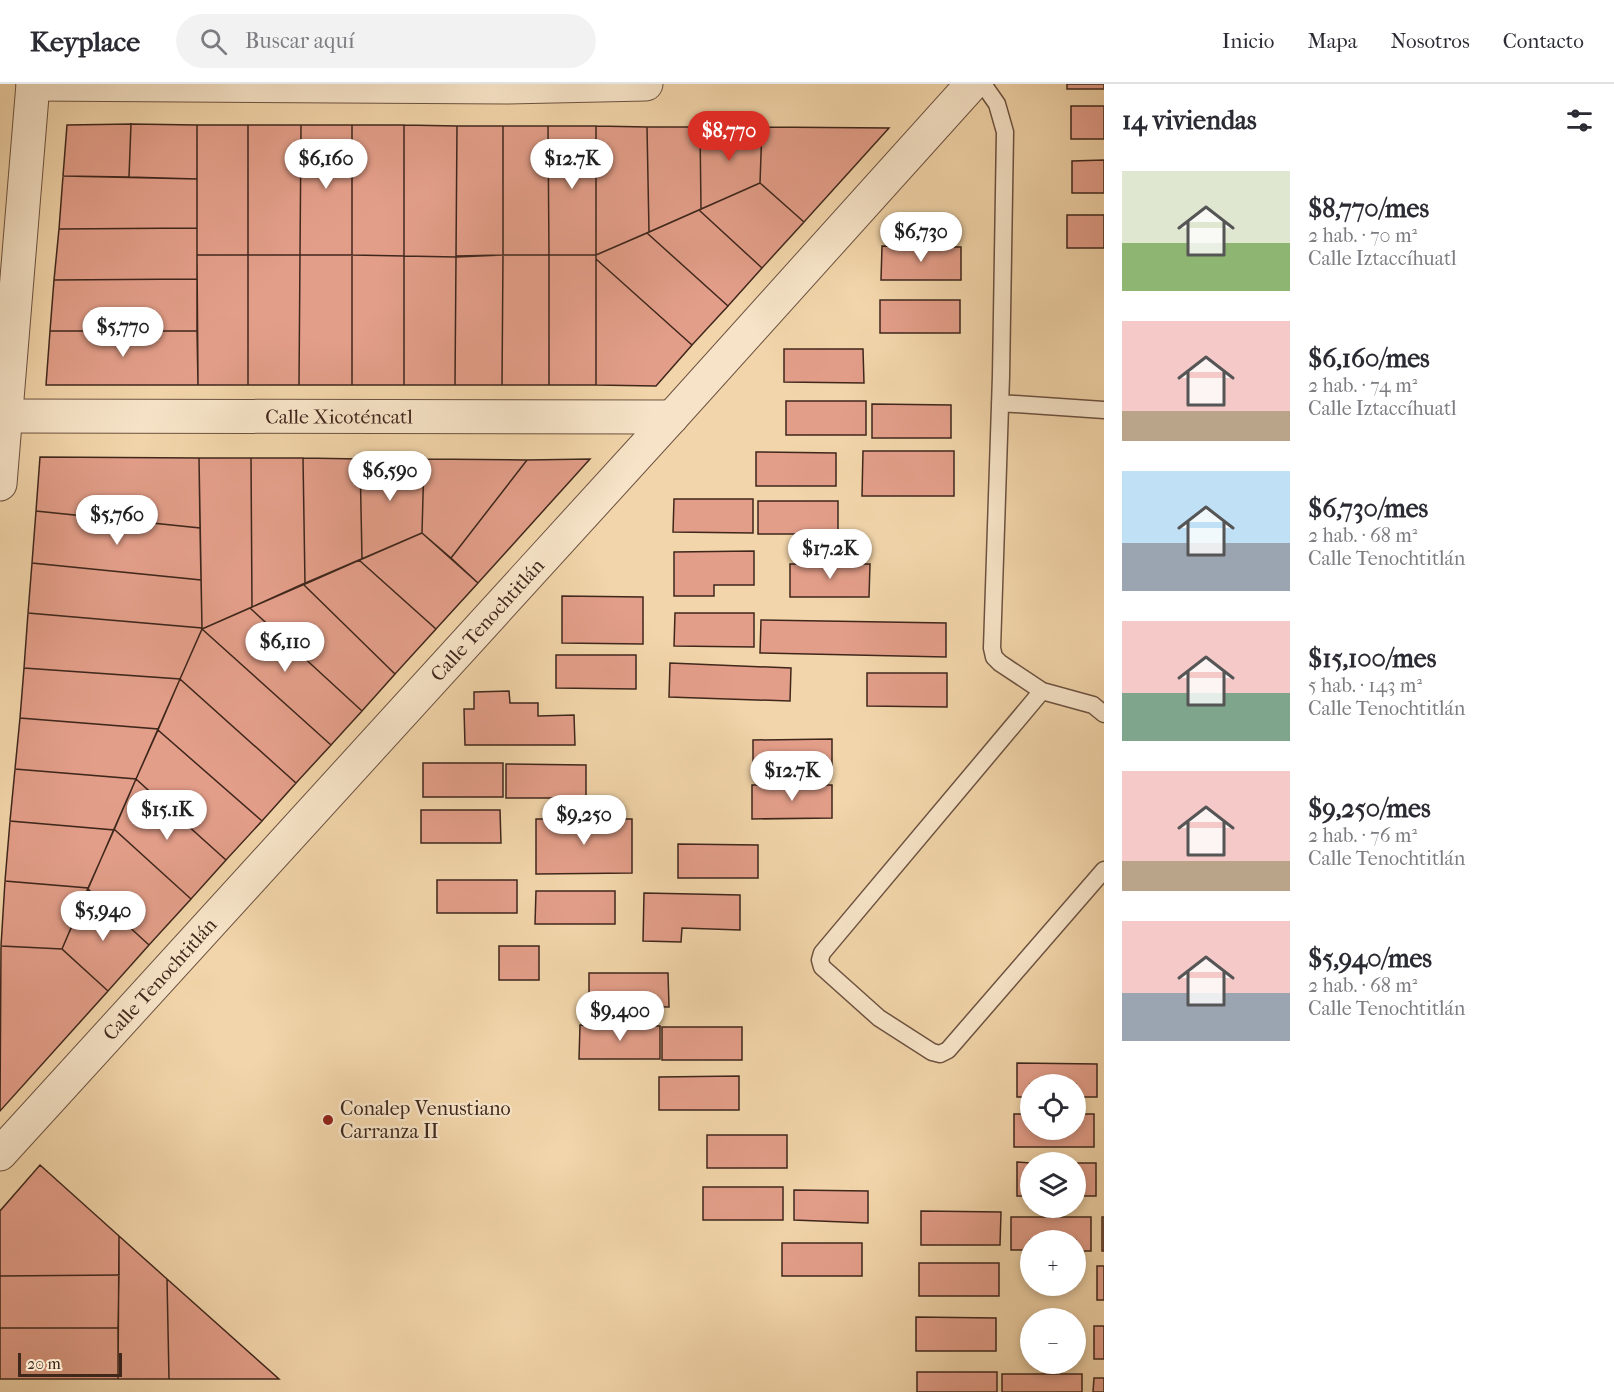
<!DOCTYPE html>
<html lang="es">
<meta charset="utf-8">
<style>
body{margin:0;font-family:"IM FELL French Canon",serif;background:#f2f2f3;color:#2b2b33;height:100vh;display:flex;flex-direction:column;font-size:22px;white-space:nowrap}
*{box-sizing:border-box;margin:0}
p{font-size:20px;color:#7c7c81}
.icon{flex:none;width:33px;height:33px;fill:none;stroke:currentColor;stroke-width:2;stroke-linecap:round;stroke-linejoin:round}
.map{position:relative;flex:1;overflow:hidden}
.panel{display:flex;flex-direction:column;background:#fff;width:510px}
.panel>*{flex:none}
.buttons{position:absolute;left:1020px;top:990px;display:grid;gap:12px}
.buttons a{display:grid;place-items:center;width:66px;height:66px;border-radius:50%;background:#fff;box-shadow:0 3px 9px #0003;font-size:30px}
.scale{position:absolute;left:18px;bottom:15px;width:104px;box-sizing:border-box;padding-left:6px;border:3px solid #3f271c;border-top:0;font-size:16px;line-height:21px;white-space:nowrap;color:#3f271c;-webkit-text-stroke:4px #f7e4c8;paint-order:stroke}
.price{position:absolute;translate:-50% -51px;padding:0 14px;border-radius:21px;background:#fff;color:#222;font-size:20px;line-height:39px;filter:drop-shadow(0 2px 3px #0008)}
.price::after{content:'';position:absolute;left:50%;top:36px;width:18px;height:14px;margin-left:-9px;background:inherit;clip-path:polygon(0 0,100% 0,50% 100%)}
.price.on{background:#d93025;color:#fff}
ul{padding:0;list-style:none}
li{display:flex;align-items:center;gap:18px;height:150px;padding:0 18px}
li span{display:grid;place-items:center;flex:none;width:168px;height:120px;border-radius:0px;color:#555}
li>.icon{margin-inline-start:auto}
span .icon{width:72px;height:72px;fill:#fffc;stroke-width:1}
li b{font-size:26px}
h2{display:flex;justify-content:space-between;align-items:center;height:72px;padding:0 18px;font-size:26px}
header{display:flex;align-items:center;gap:36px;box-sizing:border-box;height:84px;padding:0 30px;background:#fff;border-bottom:2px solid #e1e1e2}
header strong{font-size:28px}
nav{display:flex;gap:33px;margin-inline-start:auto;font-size:21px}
.search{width:420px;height:54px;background:#f2f2f3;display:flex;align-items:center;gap:15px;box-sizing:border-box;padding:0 21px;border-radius:33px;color:#7c7c81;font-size:22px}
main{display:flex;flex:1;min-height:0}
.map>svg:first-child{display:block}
</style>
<header>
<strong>Keyplace</strong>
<div class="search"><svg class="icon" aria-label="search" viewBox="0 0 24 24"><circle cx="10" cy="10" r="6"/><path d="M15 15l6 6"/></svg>Buscar aquí</div>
<nav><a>Inicio</a><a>Mapa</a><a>Nosotros</a><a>Contacto</a></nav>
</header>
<main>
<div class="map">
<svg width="1104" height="1308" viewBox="0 0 1104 1308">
<rect width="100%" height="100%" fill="#f2d5aa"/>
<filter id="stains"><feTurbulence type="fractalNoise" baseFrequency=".00333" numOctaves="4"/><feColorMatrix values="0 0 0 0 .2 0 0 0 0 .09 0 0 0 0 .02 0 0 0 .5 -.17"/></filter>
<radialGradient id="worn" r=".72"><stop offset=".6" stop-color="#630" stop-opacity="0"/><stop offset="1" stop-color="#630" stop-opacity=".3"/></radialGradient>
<path fill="#e39e89" stroke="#3f271c" stroke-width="1.5" d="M1067 0H1104V5H1067Z
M1071 22H1104V55H1071Z
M131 40 197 41V95L129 93Z
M131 40 129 93 63 92 67 41Z
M197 41H248V171H197Z
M248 41H301L300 171H248Z
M301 41H352V171H300Z
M352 41H404V172L352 171Z
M404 41 457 42 456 173 404 172Z
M457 42H503V171L456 172Z
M503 42H548L549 171H503Z
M548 42H596V171H549Z
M596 42 647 43 649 148 596 171Z
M647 43H700L701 125 649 148Z
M700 43H762L760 99 701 125Z
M762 43 889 44 804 138 760 99Z
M1104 76V109H1072V77Z
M63 92 197 95V144L59 145Z
M760 99 804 138 762 184 699 126Z
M699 126 762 184 728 222 647 149Z
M1067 131H1104V164H1067Z
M197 144V195L54 196 59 145Z
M647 149 728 222 692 261 596 175V171Z
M882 162 961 163V196H881Z
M197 171H248V301H198Z
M248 171H300L299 301H248Z
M300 171H352V301H299Z
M352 171 404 172V301H352Z
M503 171 502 301H455L456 173Z
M503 171H549V301H502Z
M549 171H596V301H549Z
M404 172 456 173 455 301H404Z
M596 175 692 261 656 302 596 301Z
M197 195V247H50L54 196Z
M880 216H960V249H880Z
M50 247H197L198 301H46Z
M784 265H863L864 299 784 298Z
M786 317H866V351H786Z
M872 320 951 321V354H872Z
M863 367H954V412H862Z
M756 368 836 369V402H756Z
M40 373 199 374 200 444 36 427Z
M199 374H251L252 523 202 545Z
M251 374H303L305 500 252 523Z
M303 374 360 375 362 475 305 500Z
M360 375H424L422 449 362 475Z
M424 375 527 376 451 474 422 449Z
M590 375 478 499 451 474 527 376Z
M674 415H753V449L673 448Z
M758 417H838V450H758Z
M36 427 200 444 201 496 32 479Z
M422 449 478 499 436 545 359 476Z
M754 467V501H714V512H674V468Z
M359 476 436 545 395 590 303 500Z
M32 479 201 496 202 544 28 529Z
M790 480H870L869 513H790Z
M303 500 395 590 362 627 250 524Z
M562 512 643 513V560L562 559Z
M250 524 362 627 331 661 202 545Z
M28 529 202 544V545L180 595 24 584Z
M675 529H754V563L674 562Z
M761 536 946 539V573L760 569Z
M202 545 331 661 296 699 180 595Z
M556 571H636V605L556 604Z
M670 579 791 584 790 617 669 613Z
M24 584 180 595 158 645 20 634Z
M867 589H947V623L867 622Z
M180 595 296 699 262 737 158 646Z
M509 607 510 619H538V632L574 631 575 661H465L464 625H474V608Z
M20 634 158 645 136 695 15 685Z
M158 646 262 737 226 776 136 695Z
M832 655V689H753V656Z
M423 679H503V713H423Z
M506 680 586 681V714H506Z
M15 685 136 695 114 746 10 737Z
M136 695 226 776 191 815 114 745Z
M752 701H832V734L752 735Z
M421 726H500L501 759H421Z
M536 735H632V789L536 790Z
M10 737 114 746 88 804 5 797Z
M114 745 191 815 149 861 88 805Z
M678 760 758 761V794H678Z
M437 796H517V829H437Z
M5 797 88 804 62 865 1 862Z
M88 805 149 861 108 907 62 865Z
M536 807H615V840H535Z
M644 809 740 811V846L682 844 681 858 643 857Z
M1 862 62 865 108 907 0 1027Z
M499 862H539V896H499Z
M589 889H668L669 923 589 922Z
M580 941 660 942V975H579Z
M662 943H742V976H662Z
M1017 979 1097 980V1013H1076V1000H1030V1013H1017Z
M739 992V1026H659V993Z
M1014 1030H1030V1046H1076V1030H1094V1063H1014Z
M707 1051H787V1084H707Z
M1017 1078 1030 1079V1112H1017Z
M1076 1079H1096V1112H1076Z
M40 1081 119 1152V1191L0 1192V1127Z
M703 1103H783V1136H703Z
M794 1106 868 1107V1139L794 1136Z
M921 1127 1001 1128 1000 1161H921Z
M1011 1133H1091V1167H1076V1156H1030V1166H1011Z
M1102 1133H1104V1167H1102Z
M119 1152 167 1195 169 1295H118Z
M782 1159H862V1192H782Z
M919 1179H999V1212H919Z
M1097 1182H1104V1216H1097Z
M119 1191 118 1244H0V1192Z
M167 1195 279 1295H169Z
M916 1233 996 1234V1267H916Z
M1094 1242H1104V1275H1094Z
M0 1244H118V1295H0Z
M917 1288H997V1308H917Z
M1002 1290H1082V1308H1002Z
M1094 1294H1104V1308H1093Z"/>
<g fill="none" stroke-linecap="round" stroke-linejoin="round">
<defs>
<path id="lane" d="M983 0 997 20 1005 48 1001 292 992 564 994 573 1000 579 1042 607 1093 621 1104 630
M1000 319 1104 326
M1042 607 822 869 820 876 822 883 879 934 932 968 940 970 948 966 1104 786"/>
<g id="street">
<path d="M33 0 508 3 646 0"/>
<path id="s1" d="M6 332 672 333"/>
<path d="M0 400 33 0"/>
<path id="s2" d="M0 1070 672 333 972 0"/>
</g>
</defs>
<use href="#lane" stroke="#6c5240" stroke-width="19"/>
<use href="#street" stroke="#6c5240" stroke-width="35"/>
<use href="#lane" stroke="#f7e4c8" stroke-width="16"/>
<use href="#street" stroke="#f7e4c8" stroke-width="33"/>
</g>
<circle fill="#8f2418" stroke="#f7e4c8" stroke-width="2" cx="328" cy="1036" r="6"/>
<g text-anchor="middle" stroke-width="4.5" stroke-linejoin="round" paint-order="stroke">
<g font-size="20" fill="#3f271c" stroke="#f7e4c8">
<text dy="7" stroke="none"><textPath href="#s1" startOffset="333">Calle Xicoténcatl</textPath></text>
<text dy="7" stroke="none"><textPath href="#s2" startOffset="723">Calle Tenochtitlán</textPath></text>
<text dy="7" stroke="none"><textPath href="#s2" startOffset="237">Calle Tenochtitlán</textPath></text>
</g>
<g font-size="20" fill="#3f271c" stroke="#f7e4c8" text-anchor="start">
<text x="340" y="1031">Conalep Venustiano<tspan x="340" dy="23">Carranza II</tspan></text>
</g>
</g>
<rect width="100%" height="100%" filter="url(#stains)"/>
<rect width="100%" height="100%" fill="url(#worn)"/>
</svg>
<div class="buttons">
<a><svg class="icon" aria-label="locate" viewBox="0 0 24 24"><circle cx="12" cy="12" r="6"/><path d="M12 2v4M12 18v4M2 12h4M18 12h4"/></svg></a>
<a><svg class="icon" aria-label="layers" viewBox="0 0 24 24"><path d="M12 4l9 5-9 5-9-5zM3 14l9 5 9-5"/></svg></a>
<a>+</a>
<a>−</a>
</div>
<div class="scale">20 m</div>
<b class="price on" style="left:729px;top:78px">$8,770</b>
<b class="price" style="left:326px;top:106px">$6,160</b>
<b class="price" style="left:572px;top:106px">$12.7K</b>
<b class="price" style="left:921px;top:179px">$6,730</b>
<b class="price" style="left:123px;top:274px">$5,770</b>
<b class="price" style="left:390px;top:418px">$6,590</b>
<b class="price" style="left:117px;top:462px">$5,760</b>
<b class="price" style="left:830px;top:496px">$17.2K</b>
<b class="price" style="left:285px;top:589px">$6,110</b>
<b class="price" style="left:792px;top:718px">$12.7K</b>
<b class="price" style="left:167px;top:757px">$15.1K</b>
<b class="price" style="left:584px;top:762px">$9,250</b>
<b class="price" style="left:103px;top:858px">$5,940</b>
<b class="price" style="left:620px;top:958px">$9,400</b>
</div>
<section class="panel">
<h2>14 viviendas<svg class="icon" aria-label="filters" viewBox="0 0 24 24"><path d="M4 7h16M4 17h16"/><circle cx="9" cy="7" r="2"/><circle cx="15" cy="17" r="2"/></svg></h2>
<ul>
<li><span style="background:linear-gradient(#dfe7d0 60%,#8fb573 0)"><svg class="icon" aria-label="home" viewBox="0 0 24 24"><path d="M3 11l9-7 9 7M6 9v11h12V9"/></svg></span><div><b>$8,770/mes</b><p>2 hab. · 70 m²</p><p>Calle Iztaccíhuatl</p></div></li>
<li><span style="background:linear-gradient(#f6c9c9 75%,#b9a48a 0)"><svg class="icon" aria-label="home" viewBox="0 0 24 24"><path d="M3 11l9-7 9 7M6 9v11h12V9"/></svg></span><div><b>$6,160/mes</b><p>2 hab. · 74 m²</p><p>Calle Iztaccíhuatl</p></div></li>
<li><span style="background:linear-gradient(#bfe0f5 60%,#9aa5b1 0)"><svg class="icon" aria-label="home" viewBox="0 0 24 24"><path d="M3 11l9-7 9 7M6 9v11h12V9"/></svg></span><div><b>$6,730/mes</b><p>2 hab. · 68 m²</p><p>Calle Tenochtitlán</p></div></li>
<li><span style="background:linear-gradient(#f6c9c9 60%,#7fa58c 0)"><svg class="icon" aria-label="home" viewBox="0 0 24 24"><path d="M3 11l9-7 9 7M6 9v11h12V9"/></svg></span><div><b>$15,100/mes</b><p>5 hab. · 143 m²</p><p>Calle Tenochtitlán</p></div></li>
<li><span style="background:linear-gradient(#f6c9c9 75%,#b9a48a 0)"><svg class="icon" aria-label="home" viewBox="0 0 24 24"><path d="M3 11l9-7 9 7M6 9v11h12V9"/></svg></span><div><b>$9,250/mes</b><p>2 hab. · 76 m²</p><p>Calle Tenochtitlán</p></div></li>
<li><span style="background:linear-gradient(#f6c9c9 60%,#9aa5b1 0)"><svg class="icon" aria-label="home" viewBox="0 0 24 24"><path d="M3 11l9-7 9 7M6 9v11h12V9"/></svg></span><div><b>$5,940/mes</b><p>2 hab. · 68 m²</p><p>Calle Tenochtitlán</p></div></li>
</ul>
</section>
</main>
